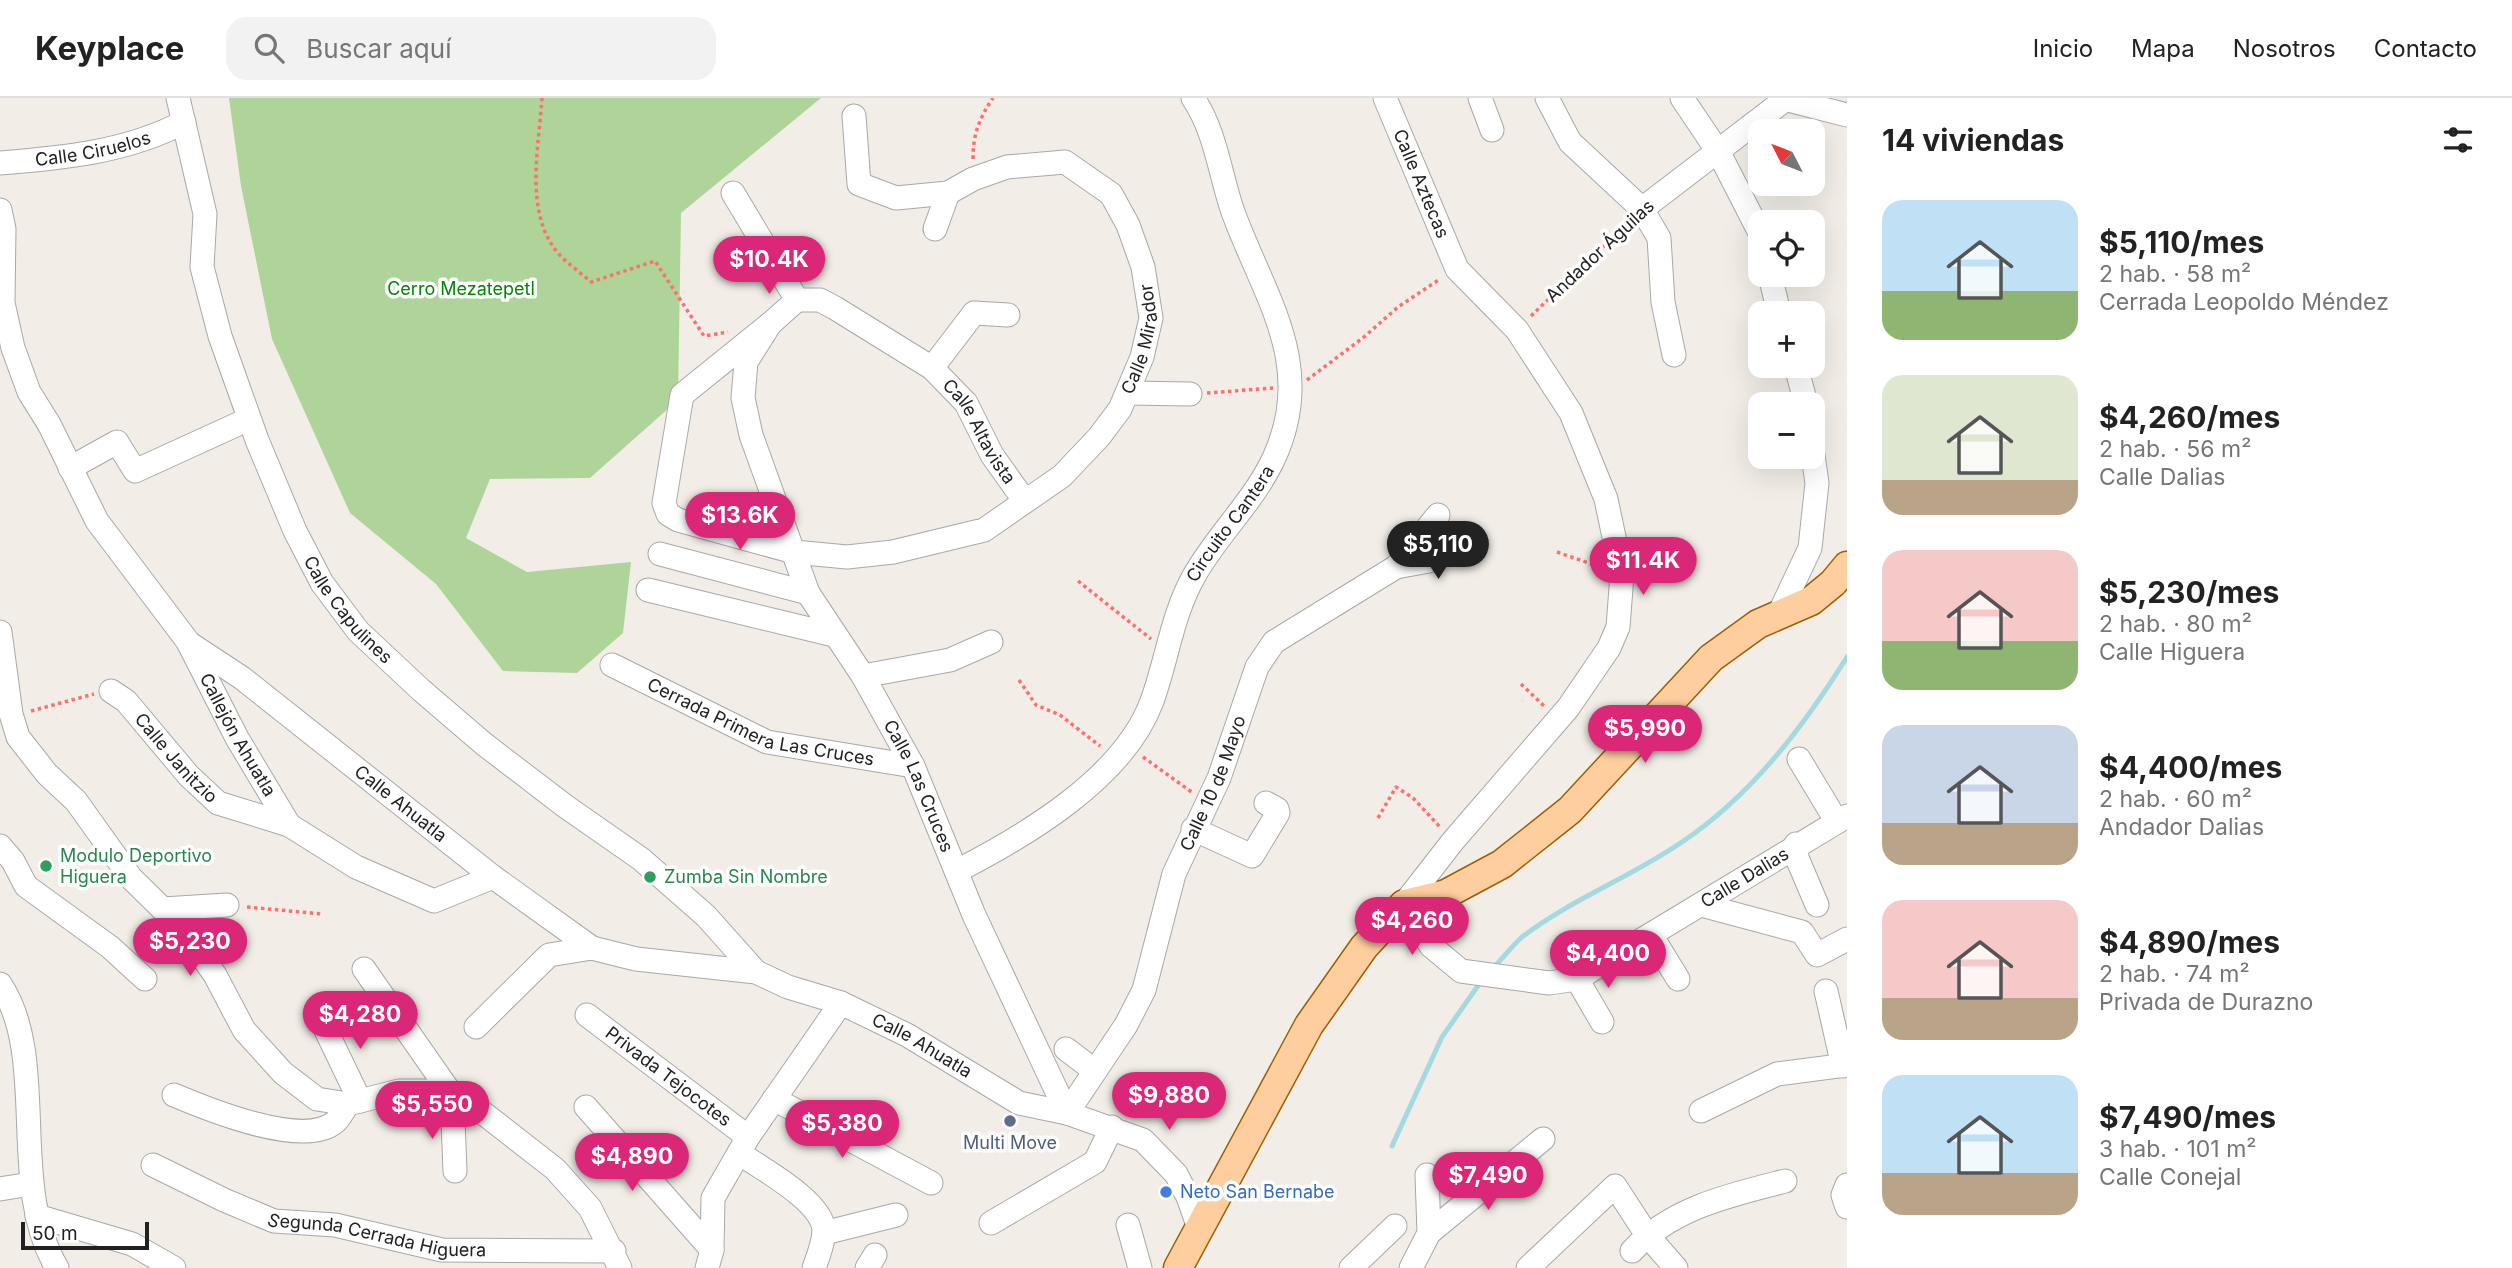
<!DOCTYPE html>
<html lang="es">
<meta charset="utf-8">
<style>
body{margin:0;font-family:Inter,sans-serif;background:#f2f2f2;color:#222;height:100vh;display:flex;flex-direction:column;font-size:26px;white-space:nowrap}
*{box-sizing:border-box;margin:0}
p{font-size:23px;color:#767676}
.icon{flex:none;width:38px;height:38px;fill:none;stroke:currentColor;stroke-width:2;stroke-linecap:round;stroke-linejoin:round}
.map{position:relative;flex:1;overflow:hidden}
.side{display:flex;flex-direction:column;background:#fff;width:665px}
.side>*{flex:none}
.needle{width:46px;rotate:312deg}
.tools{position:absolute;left:1748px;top:21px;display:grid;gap:14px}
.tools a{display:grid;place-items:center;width:77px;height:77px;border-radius:14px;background:#fff;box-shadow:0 7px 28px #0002;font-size:35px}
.scale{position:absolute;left:21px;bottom:18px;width:128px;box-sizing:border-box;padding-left:7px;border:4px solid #212121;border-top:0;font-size:19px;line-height:24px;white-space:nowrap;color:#212121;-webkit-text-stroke:5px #fff;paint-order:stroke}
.price{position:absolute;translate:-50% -60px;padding:0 16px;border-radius:24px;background:#db2777;color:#fff;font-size:23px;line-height:46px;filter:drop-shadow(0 2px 4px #0008)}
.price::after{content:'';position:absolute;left:50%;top:42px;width:21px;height:16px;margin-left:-10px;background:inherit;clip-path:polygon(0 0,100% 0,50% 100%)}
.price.on{background:#222;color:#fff}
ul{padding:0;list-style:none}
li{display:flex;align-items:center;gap:21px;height:175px;padding:0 35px}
li span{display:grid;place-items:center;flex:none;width:196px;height:140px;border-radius:21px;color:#555}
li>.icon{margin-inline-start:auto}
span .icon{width:84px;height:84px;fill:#fffc;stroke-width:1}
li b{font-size:30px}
h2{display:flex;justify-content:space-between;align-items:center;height:84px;padding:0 35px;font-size:30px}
header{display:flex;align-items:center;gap:42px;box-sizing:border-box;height:98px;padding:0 35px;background:#fff;border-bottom:2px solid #e0e0e0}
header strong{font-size:33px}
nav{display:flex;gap:38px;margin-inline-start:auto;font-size:24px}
.search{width:490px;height:63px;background:#f2f2f2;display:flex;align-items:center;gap:18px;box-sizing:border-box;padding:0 24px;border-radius:21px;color:#767676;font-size:26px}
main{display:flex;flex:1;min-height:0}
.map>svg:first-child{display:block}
</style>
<header>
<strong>Keyplace</strong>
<div class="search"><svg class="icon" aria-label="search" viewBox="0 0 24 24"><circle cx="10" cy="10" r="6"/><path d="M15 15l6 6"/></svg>Buscar aquí</div>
<nav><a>Inicio</a><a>Mapa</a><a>Nosotros</a><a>Contacto</a></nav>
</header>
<main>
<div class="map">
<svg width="1847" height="1170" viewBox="0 0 1847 1170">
<rect width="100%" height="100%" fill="#f2eee7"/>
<path fill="#afd499" d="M229 0H821L681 115 678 302 590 380 490 381 466 440 527 474 631 464 623 535 577 575 503 573 436 486 350 415 272 241 241 88Z"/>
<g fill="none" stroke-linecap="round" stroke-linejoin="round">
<path stroke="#a5d9e2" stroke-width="5" d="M1493 870C1503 860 1512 848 1522 839 1572 801 1631 779 1682 744 1752 697 1803 629 1847 559
M1392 1048 1442 939 1482 882"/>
<defs>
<g id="minor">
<path id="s1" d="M178 0 205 116 202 169 220 238 257 342 295 433 322 485 358 533 421 592 484 646 565 708 641 761 706 818 756 874"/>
<path id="s2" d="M1385 0 1457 171 1517 232 1571 315 1606 401 1622 477 1618 529 1609 550 1568 610 1453 743 1404 806 1431 848 1461 873 1549 885 1577 881 1847 718"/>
<path d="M1480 0 1492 32"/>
<path d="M1547 0 1570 44 1642 111 1659 140 1663 204 1674 257"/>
<path d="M1682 0 1719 55 1760 135"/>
<path d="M1780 0 1847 17"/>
<path id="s3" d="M0 65C63 60 127 54 184 24"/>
<path d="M733 95 797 202"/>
<path d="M1642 111 1786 1"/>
<path id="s4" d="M0 112 4 131 3 205 13 250 29 294 49 326 97 423 189 545 242 580 493 779 592 850 636 861 756 874 788 889 841 905 907 937 1019 1005 1067 1015 1143 1042 1176 1076 1188 1099 1199 1130"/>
<path d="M935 131 948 95"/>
<path d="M1770 177 1779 215"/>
<path id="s5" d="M797 202 770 226 746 264 743 300 751 337 808 495 863 578 913 668 974 817 1067 1015"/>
<path id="s6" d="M797 202H820L835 210 932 270 966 305 992 357 1024 402"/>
<path id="s7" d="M770 226 682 297 664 405 668 416 678 422 794 454 847 459 893 454 984 432 1062 378 1099 339 1120 311 1142 259 1151 220 1143 169 1128 127 1111 96 1065 64 1007 69 973 81 948 95 896 100 859 86 854 18"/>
<path d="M1796 268 1806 306"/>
<path d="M932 270 974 215 1008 217"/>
<path d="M1129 295 1190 296"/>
<path d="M70 370 117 344 135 373 249 321"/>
<path d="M660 456 808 495"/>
<path d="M1396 469 1429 463 1450 441"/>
<path d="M648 492 834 537"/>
<path d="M1779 516 1810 450 1817 385 1813 357"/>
<path d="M0 534 11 616 18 639 47 676 76 703 131 780 182 830 215 877 244 932 283 975 317 1001 348 1006 399 993H430L452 997 478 1011 555 1071 590 1110 620 1170"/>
<path id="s8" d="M189 546 237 640 289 727"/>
<path id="s9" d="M612 567 767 644 913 668"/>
<path d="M863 578 950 562 991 544"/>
<path id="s10" d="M111 593 126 603 189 678 218 705 289 727 356 769 434 803 493 779"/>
<path d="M1799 661 1837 724"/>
<path d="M1193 731 1252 758 1278 715 1277 711 1266 705"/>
<path d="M1796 746 1797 760 1817 807"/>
<path d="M0 748 13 763 26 788 110 849 145 881"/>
<path id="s11" d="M957 773C1025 738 1124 680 1152 603 1167 562 1172 517 1194 478 1217 437 1254 403 1274 360 1317 266 1264 199 1233 114 1220 77 1216 34 1193 0"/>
<path d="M1701 807 1802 834 1817 857 1847 841"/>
<path d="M163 811 227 807"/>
<path d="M1651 837 1678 881"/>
<path d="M364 871 452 997"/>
<path d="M1577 881 1602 924"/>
<path d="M0 886C50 960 7 1086 57 1170"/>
<path d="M1826 893 1843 968"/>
<path id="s12" d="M587 917 748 1039"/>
<path d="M321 922 360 1003"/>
<path d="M476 929 549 857 592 850"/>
<path d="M1066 951 1095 973"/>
<path d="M174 997C207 1011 304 1051 335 1024 340 1020 344 1011 348 1006"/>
<path d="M452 997 455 1073"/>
<path d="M774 1001 931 1085"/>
<path d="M586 1009 712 1152"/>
<path d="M1701 1013 1777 976 1847 967"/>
<path id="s13" d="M1067 1015 1126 927 1144 892 1174 776 1219 680 1257 569 1274 544 1396 469 1438 417"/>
<path d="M739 1055C762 1071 822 1103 824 1132 824 1144 818 1159 814 1170"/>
<path id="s14" d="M153 1067 224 1102 274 1123 335 1127 442 1152 614 1153"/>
<path d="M1427 1077 1429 1135"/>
<path d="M1847 1087 1843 1097 1847 1109"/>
<path d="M0 1091 31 1086"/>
<path d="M37 1118 132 1146 174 1170"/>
<path d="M991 1125 1095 1064 1112 1029"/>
<path d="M1128 1127 1140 1170"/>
<path d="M824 1135 896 1117"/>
<path d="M1632 1153C1671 1110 1730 1097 1785 1083"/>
<path d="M707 1170 712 1152 713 1100 748 1039 841 905"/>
<path d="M867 1170 875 1157"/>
<path d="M1351 1170 1395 1128"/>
<path d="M1411 1170 1429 1135 1543 1041"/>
<path d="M1528 1170 1615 1088 1647 1137 1676 1170"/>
</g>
<path id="major" d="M1178 1170 1309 927 1364 849 1404 806 1446 796 1502 766 1570 712 1711 560 1758 526 1811 503 1833 485 1847 468"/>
</defs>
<use href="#minor" stroke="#a8a8a8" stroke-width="25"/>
<use href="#major" stroke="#9e5e00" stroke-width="31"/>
<path stroke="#ff6f6b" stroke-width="3.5" stroke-dasharray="3.5 3.5" stroke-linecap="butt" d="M542 0C539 48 525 109 554 150 563 163 579 173 591 184L655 163 704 238 728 234
M973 61C973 37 979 20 993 0
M1531 218 1629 124
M1307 282 1364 239 1398 209 1440 181
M1207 295 1273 290
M1557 454 1600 469
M1078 483 1151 541
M1019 582 1036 607 1060 617 1100 648
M1521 586 1544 608
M31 613 94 596
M1143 659 1193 695
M1378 720 1396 689 1413 700 1440 729
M247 809 322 816"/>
<use href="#minor" stroke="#fff" stroke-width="23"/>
<use href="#major" stroke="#ffce9f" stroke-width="28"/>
</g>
<g fill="#2e9e5b" stroke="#fff" stroke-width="2.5">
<circle cx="46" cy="768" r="7"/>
<circle cx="650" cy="779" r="7"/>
</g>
<circle fill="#5c6f8a" stroke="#fff" stroke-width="2.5" cx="1010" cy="1023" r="7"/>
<circle fill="#3f7fe0" stroke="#fff" stroke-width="2.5" cx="1166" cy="1094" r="7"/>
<g text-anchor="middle" stroke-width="7" stroke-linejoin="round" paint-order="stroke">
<g font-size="18" fill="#212121" stroke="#fff">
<text dy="6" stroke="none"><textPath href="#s3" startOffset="94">Calle Ciruelos</textPath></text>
<text dy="6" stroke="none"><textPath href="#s2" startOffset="93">Calle Aztecas</textPath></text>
<text transform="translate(1600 153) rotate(-43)" y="6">Andador Águilas</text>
<text dy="6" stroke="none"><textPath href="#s7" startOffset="817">Calle Mirador</textPath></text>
<text dy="6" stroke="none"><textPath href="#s6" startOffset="234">Calle Altavista</textPath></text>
<text dy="6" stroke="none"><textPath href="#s11" startOffset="460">Circuito Cantera</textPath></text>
<text dy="6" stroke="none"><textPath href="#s1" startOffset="548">Calle Capulines</textPath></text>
<text dy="6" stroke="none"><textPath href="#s9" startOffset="161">Cerrada Primera Las Cruces</textPath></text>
<text dy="6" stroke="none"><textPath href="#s8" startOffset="103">Callejón Ahuatla</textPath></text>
<text dy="6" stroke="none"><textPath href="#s10" startOffset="94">Calle Janitzio</textPath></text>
<text dy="6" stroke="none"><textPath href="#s13" startOffset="364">Calle 10 de Mayo</textPath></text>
<text dy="6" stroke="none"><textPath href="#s5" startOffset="546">Calle Las Cruces</textPath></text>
<text dy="6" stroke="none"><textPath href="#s4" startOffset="751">Calle Ahuatla</textPath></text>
<text dy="6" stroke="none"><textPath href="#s2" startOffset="1346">Calle Dalias</textPath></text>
<text dy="6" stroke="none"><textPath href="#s4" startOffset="1339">Calle Ahuatla</textPath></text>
<text dy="6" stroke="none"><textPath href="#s12" startOffset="102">Privada Tejocotes</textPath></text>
<text dy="6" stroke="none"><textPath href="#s14" startOffset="238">Segunda Cerrada Higuera</textPath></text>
</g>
<g font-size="18" fill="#058506" stroke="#fff">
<text x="461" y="197">Cerro Mezatepetl</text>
</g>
<g font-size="18" fill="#27864d" stroke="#fff" text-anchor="start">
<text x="60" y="764">Modulo Deportivo<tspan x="60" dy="21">Higuera</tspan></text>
<text x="664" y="785">Zumba Sin Nombre</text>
</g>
<g font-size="18" fill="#4e5e75" stroke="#fff">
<text x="1010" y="1051">Multi Move</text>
</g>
<g font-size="18" fill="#366cbe" stroke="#fff" text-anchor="start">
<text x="1180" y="1100">Neto San Bernabe</text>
</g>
</g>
</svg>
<div class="tools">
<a><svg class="needle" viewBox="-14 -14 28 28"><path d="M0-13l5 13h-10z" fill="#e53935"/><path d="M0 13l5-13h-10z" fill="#767676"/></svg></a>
<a><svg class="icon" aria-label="locate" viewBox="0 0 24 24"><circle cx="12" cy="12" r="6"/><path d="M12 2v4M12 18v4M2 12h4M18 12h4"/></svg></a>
<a>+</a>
<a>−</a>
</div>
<div class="scale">50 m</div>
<b class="price" style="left:769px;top:198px">$10.4K</b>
<b class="price" style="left:740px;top:454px">$13.6K</b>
<b class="price on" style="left:1438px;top:483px">$5,110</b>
<b class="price" style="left:1643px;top:499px">$11.4K</b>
<b class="price" style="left:1645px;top:667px">$5,990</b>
<b class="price" style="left:1412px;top:859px">$4,260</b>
<b class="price" style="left:190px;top:880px">$5,230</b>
<b class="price" style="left:1608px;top:892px">$4,400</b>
<b class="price" style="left:360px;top:953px">$4,280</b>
<b class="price" style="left:1169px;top:1034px">$9,880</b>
<b class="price" style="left:432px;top:1043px">$5,550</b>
<b class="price" style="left:842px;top:1062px">$5,380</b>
<b class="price" style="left:632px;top:1095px">$4,890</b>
<b class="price" style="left:1488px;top:1114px">$7,490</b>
</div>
<section class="side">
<h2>14 viviendas<svg class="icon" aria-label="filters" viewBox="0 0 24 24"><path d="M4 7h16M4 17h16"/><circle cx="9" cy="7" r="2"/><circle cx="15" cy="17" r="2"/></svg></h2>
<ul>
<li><span style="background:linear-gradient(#bfe0f5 65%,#8fb573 0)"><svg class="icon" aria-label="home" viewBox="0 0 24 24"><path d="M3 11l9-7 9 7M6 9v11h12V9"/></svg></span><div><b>$5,110/mes</b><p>2 hab. · 58 m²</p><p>Cerrada Leopoldo Méndez</p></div></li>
<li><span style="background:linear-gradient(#dfe7d0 75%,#b9a48a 0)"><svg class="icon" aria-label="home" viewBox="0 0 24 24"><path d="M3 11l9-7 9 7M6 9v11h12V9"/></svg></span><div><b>$4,260/mes</b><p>2 hab. · 56 m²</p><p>Calle Dalias</p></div></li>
<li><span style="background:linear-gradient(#f6c9c9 65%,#8fb573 0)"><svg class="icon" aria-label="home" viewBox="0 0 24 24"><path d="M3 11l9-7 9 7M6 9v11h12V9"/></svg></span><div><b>$5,230/mes</b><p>2 hab. · 80 m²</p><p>Calle Higuera</p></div></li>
<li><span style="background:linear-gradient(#c9d6e8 70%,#b9a48a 0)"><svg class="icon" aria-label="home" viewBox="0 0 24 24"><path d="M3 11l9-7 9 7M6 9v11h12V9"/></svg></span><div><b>$4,400/mes</b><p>2 hab. · 60 m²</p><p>Andador Dalias</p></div></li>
<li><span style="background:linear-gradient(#f6c9c9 70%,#b9a48a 0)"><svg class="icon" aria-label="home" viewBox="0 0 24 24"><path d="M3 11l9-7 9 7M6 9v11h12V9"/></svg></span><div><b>$4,890/mes</b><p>2 hab. · 74 m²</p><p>Privada de Durazno</p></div></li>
<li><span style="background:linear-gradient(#bfe0f5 70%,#b9a48a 0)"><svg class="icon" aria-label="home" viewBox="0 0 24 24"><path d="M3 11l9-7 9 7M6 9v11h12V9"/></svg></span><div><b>$7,490/mes</b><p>3 hab. · 101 m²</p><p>Calle Conejal</p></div></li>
</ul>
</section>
</main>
